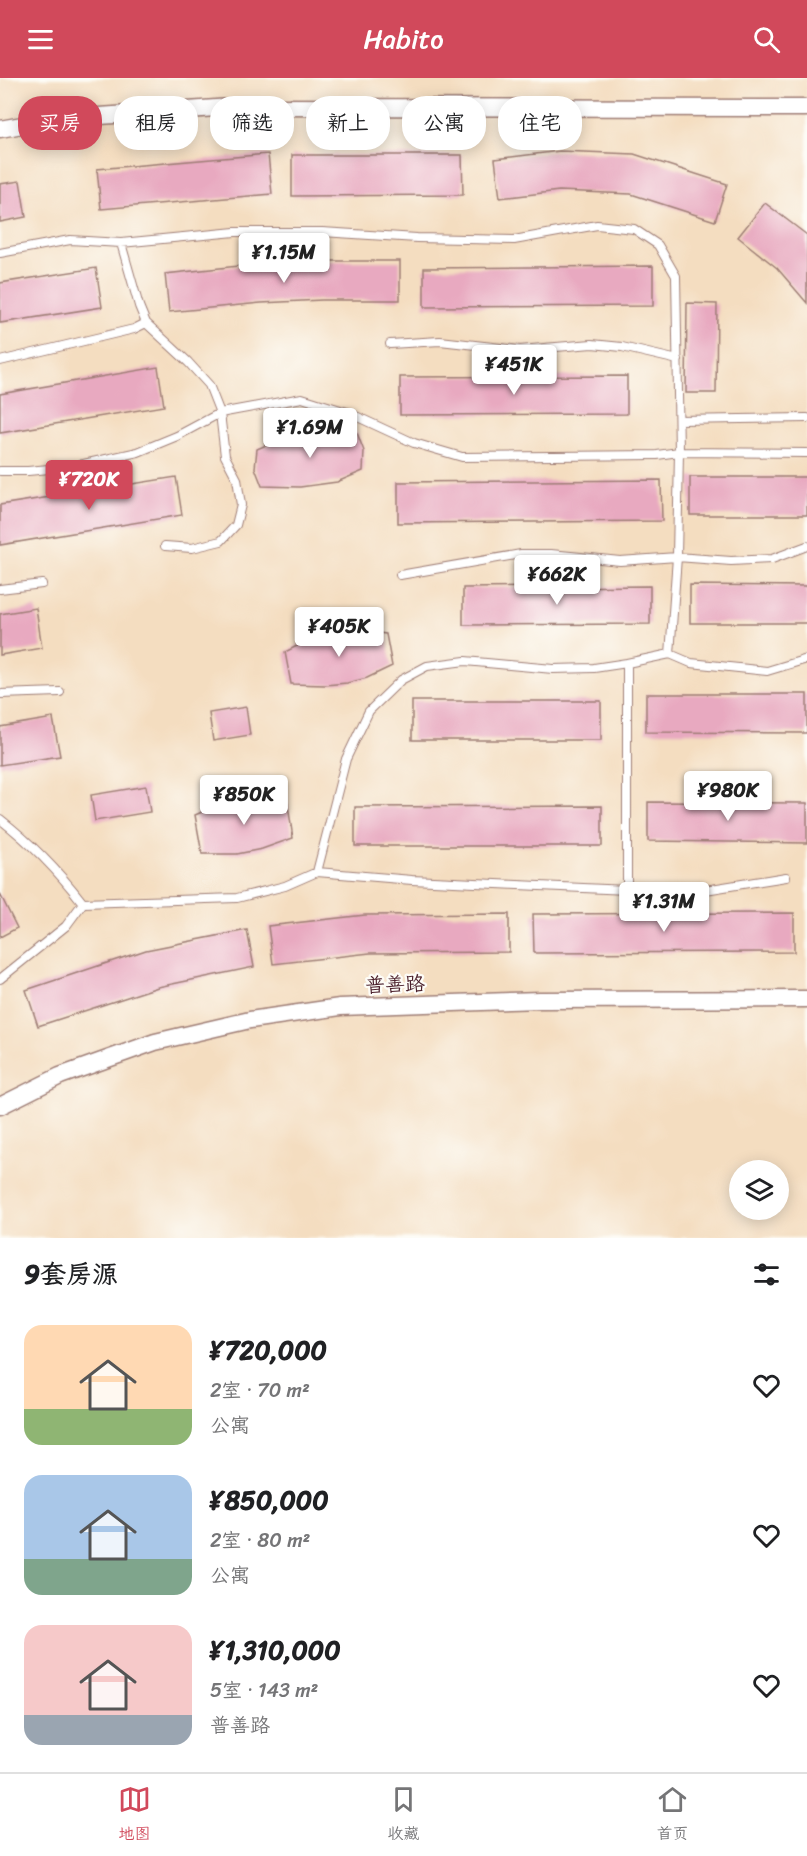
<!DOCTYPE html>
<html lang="zh">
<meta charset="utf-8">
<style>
body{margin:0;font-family:Sriracha,"LXGW WenKai TC",sans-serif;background:#f2f2f2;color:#202124;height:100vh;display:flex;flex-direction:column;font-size:22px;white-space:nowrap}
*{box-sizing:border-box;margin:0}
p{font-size:20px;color:#757577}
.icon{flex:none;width:33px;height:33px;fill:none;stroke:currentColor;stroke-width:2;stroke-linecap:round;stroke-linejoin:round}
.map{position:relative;height:1160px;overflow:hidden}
.drawer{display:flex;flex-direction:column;background:#fff;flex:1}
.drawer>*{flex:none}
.guide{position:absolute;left:18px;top:18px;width:771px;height:54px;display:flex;gap:12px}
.buttons{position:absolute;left:729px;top:1082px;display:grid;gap:12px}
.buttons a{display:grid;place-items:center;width:60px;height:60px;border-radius:50%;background:#fff;box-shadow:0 3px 15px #0003;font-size:30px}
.price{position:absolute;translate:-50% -51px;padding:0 14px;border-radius:6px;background:#fff;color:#222;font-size:20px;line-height:39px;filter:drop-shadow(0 2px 3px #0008)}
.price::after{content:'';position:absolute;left:50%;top:36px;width:18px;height:14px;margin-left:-9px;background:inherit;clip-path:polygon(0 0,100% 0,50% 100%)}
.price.current{background:#d1495b;color:#fff}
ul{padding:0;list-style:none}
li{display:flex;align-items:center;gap:18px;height:150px;padding:0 24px}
li span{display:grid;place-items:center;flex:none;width:168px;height:120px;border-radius:18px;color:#555}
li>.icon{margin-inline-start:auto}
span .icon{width:72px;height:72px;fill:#fffc;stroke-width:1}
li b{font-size:26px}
h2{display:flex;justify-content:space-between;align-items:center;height:72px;padding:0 24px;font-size:26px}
.chip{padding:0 21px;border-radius:24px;background:#fff;box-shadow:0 3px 15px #0003;font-size:21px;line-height:54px}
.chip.current{background:#d1495b;color:#fff}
header{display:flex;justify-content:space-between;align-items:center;height:78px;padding:0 24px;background:#d1495b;color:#fff;font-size:27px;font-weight:600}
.tabs{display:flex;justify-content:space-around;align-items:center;height:84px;border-top:2px solid #e0e0e0;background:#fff;font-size:16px;color:#757577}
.tabs a{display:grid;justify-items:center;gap:3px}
.tabs .current{color:#d1495b}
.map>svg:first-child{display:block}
</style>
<header><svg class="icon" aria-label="menu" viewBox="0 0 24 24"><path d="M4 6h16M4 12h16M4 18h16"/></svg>Habito<svg class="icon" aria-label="search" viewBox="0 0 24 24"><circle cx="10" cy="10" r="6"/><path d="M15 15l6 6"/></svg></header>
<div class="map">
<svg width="807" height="1160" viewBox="0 0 807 1160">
<rect width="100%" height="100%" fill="#fdfcf7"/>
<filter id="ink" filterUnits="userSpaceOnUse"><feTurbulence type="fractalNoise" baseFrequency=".0167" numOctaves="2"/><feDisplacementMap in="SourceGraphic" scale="12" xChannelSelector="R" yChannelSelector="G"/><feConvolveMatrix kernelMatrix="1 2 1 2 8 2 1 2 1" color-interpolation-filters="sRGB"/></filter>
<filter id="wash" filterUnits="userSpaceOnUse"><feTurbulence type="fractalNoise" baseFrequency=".008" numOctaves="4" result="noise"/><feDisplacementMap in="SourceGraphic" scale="24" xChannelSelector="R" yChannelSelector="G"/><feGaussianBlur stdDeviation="1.35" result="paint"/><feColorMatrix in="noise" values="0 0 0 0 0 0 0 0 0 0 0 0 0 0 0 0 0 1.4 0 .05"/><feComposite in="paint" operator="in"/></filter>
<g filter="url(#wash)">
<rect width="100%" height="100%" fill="#f4ddc0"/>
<g id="blocks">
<path fill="#e8a9c0" d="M560 73 634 76 727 106 715 143 631 116 559 113 500 120 495 81Z
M268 76 272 116 101 131 97 91Z
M292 77H462L463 117 292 118Z
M20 103 26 139 0 144V106Z
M765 125 807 157V225L777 190 738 159Z
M320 183H400V222H322L261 225 169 234 165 196 257 186Z
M653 188V228L424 229V190Z
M96 190 102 229 0 245V205Z
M687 225 717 226 716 315H686Z
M158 289 164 328 0 355V316Z
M627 298V336L400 337V299Z
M324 351 357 355 364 373 363 393 337 404 300 409 262 408 255 390 257 371 292 356Z
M176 399 182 437 0 467V427Z
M690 399H807V437H690Z
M661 402 662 443 398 445V404Z
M690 507 807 508V545H690Z
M650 508V546L463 547V510Z
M36 530 42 570 0 577V536Z
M355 552 386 556 392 588 367 600 347 605 325 607 291 606 285 574 313 560 333 555Z
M646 616H807V655L646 654Z
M412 623H601V662H412Z
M246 629 250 657 213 663 209 635Z
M53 640 60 678 0 687V649Z
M146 708 150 734 95 743 91 717Z
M256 719 287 721 293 760 262 771 237 776H202L195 737 221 726Z
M648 724 807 725V765L648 763Z
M602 728V768H355V729Z
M0 816 17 850 0 859Z
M794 835V874L534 875 533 836Z
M509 836V874L370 875 273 886 268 848 365 837Z
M247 852 254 889 158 909 38 948 26 912 146 872Z"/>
</g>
</g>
<g filter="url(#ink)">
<use href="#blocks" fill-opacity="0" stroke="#9f7e76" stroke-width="1.5"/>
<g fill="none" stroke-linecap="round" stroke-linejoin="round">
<defs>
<path id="lane" d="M121 165 139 228 146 245 188 284 209 307 220 335 225 378 237 401 241 427 236 447 221 463 192 470 165 468
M0 175 70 162 121 165 235 154H322L417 160 514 162 597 147 634 151 658 167 676 198 679 374 677 479 670 576
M390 266 440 263 520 272 592 266 622 269 678 282
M0 283 134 251 146 245
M679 342 807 340
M0 393H28L70 389 138 374 177 358 220 335 302 320 347 334 414 365 462 379 657 377 679 374 807 375
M400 497 521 476H551L620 483 677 479 731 483 772 481 807 468
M0 511 42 506
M0 616 60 614
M0 741C31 765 59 794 83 825
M317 794 346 681 369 633 401 602 427 588 465 583 553 591 594 590 627 585
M627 812V585L670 576 691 585 767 593 807 581
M0 901 66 848 83 825 237 820 285 808 317 794 412 802 627 812 699 813 786 799"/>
<path id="street" d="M0 51 56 41 231 29 807 30
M0 1028 60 998 155 964 250 942 340 929 540 922 807 921"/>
</defs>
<use href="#lane" stroke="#9f7e76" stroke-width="10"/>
<use href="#street" stroke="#9f7e76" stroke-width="19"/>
<use href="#lane" stroke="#fff" stroke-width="8"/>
<use href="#street" stroke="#fff" stroke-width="16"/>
</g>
</g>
<g text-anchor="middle" stroke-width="4.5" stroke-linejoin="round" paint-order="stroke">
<g font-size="20" fill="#4a1f2b" stroke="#fdfcf7">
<text transform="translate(395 906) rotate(-2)" y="7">普善路</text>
</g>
</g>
</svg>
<div class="buttons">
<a><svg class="icon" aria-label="layers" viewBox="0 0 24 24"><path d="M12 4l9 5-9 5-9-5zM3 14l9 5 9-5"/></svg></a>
</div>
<b class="price" style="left:284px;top:206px">¥1.15M</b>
<b class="price" style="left:514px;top:318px">¥451K</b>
<b class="price" style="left:310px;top:381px">¥1.69M</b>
<b class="price current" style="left:89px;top:433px">¥720K</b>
<b class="price" style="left:557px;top:528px">¥662K</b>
<b class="price" style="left:339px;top:580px">¥405K</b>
<b class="price" style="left:728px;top:744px">¥980K</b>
<b class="price" style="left:244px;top:748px">¥850K</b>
<b class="price" style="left:664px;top:855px">¥1.31M</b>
<div class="guide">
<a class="chip current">买房</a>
<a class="chip">租房</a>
<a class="chip">筛选</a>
<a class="chip">新上</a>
<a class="chip">公寓</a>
<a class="chip">住宅</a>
</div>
</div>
<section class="drawer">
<h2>9套房源<svg class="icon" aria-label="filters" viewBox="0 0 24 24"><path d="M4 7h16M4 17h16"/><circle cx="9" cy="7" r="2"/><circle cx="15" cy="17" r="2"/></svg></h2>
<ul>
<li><span style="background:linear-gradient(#ffd9b3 70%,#8fb573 0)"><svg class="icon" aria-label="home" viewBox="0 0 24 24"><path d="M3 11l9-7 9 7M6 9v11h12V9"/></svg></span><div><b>¥720,000</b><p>2室 · 70 m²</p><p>公寓</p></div><svg class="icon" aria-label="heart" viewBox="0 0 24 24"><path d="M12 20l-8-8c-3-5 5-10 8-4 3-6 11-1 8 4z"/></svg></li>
<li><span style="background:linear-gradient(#a9c7e8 70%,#7fa58c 0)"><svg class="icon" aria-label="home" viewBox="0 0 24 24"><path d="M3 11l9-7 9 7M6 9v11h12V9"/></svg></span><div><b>¥850,000</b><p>2室 · 80 m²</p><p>公寓</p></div><svg class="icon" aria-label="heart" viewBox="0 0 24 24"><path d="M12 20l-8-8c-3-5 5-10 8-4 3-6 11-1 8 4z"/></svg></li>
<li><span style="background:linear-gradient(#f6c9c9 75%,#9aa5b1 0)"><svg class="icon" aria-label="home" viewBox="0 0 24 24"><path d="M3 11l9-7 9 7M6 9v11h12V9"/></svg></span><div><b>¥1,310,000</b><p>5室 · 143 m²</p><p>普善路</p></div><svg class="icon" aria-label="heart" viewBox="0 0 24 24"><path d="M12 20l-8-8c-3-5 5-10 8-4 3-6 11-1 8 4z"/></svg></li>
</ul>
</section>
<nav class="tabs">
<a class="current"><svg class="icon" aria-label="map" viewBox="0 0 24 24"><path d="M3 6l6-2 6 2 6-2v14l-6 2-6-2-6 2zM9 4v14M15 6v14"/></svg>地图</a>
<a><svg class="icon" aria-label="saved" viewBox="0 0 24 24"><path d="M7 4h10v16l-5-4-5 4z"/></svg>收藏</a>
<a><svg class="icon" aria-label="home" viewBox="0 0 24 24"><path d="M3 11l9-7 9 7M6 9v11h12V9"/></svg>首页</a>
</nav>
